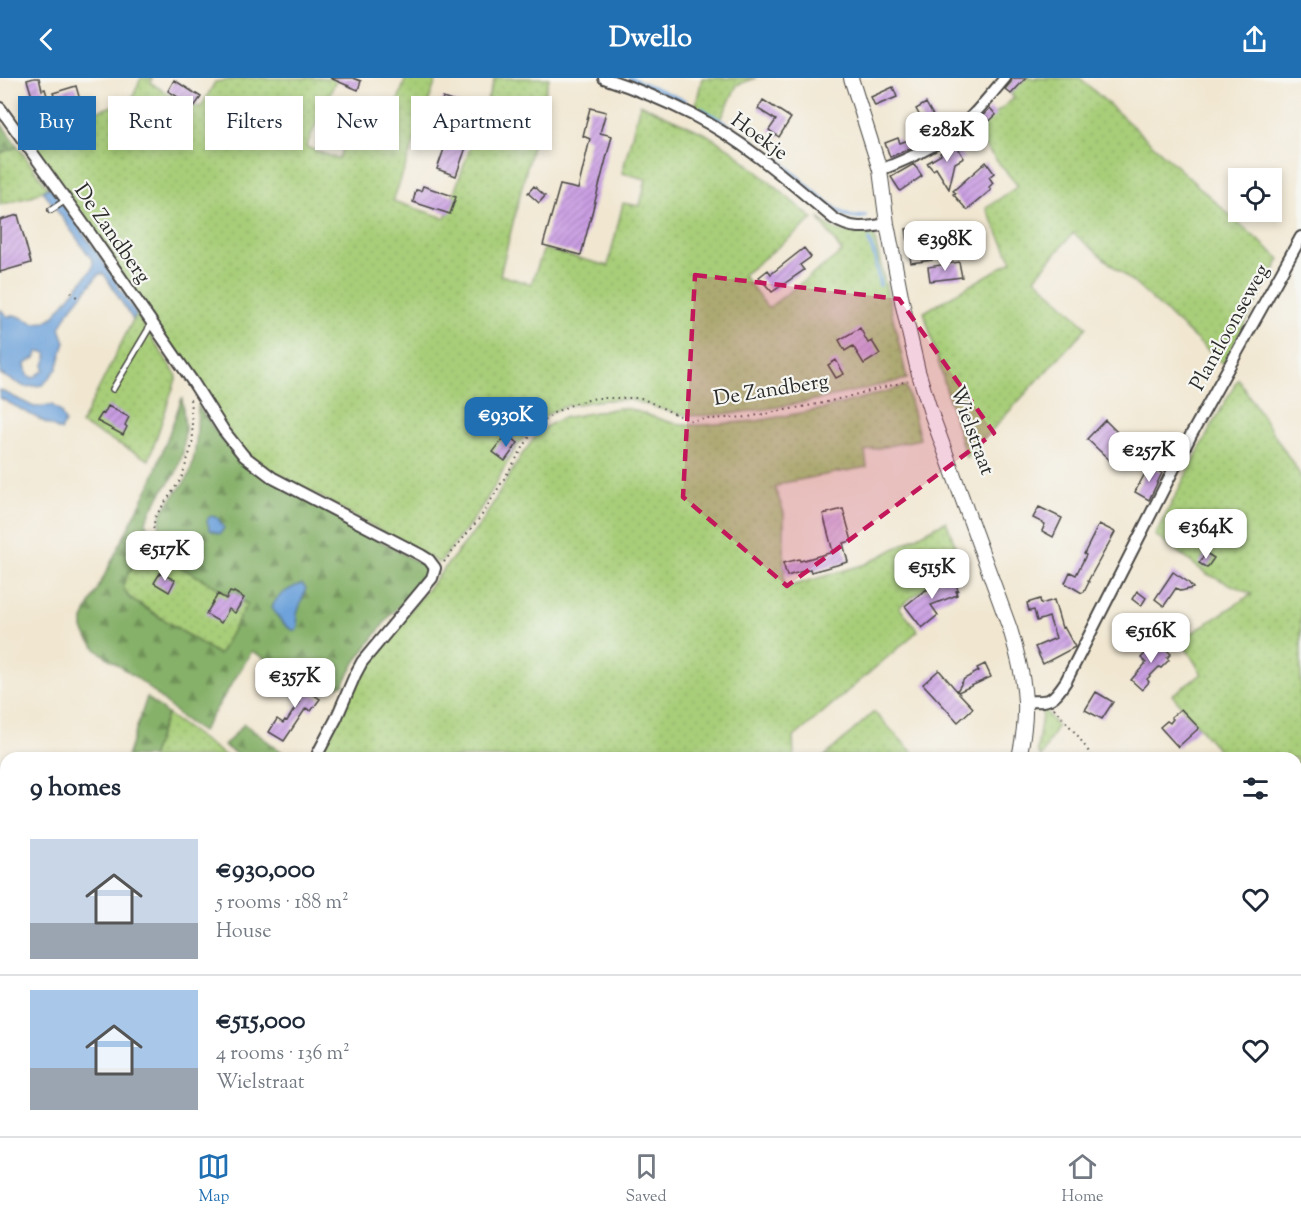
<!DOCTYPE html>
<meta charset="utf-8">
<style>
body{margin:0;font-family:"Sorts Mill Goudy",serif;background:#f2f2f3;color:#1f2937;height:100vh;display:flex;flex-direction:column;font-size:22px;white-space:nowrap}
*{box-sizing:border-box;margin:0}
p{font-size:20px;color:#747a83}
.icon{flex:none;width:33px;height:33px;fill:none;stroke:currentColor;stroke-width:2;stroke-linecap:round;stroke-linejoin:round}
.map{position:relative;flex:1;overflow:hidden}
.drawer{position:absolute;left:0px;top:674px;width:1302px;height:386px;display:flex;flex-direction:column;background:#fff;border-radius:18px 18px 0 0;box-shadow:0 3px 9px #0003}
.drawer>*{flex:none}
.hud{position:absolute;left:18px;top:18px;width:600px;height:54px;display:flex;gap:12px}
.tools{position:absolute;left:1228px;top:90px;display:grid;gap:12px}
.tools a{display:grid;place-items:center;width:54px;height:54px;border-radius:0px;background:#fff;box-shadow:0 3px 9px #0003;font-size:30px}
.price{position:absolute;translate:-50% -51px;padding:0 14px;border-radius:12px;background:#fff;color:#222;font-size:20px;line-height:39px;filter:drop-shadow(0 2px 3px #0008)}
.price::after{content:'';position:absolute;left:50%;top:36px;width:18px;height:14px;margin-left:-9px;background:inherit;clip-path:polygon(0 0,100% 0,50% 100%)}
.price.on{background:#1f6fb2;color:#fff}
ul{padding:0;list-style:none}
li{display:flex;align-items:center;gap:18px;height:150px;padding:0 30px}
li+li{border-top:2px solid #e0e1e3}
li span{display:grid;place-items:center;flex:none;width:168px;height:120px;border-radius:0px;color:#555}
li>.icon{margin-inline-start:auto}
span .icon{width:72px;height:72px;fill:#fffc;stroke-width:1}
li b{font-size:26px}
h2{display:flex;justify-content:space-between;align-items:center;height:72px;padding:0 30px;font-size:26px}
.pill{padding:0 21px;border-radius:0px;background:#fff;box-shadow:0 3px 9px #0003;font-size:21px;line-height:54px}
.pill.on{background:#1f6fb2;color:#fff}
header{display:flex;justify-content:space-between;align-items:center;height:78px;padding:0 30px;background:#1f6fb2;color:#fff;font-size:27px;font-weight:800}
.dock{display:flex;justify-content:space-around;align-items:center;height:84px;border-top:2px solid #e0e1e3;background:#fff;font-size:16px;color:#747a83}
.dock a{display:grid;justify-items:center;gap:3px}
.dock .on{color:#1f6fb2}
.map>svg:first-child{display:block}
</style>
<header><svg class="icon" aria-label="back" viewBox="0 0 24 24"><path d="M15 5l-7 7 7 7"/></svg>Dwello<svg class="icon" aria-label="share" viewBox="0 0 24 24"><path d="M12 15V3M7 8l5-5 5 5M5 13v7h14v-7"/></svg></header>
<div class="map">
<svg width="1301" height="1058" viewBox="0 0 1301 1058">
<defs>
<pattern id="grass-dots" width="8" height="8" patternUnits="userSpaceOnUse" patternTransform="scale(1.5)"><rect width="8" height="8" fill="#a8ce79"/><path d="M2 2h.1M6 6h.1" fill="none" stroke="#91b169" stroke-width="1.8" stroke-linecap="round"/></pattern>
<pattern id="forest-firs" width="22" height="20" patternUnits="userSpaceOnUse" patternTransform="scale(1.5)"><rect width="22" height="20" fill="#86b169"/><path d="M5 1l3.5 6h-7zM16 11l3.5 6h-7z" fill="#6e9057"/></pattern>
<pattern id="building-hatch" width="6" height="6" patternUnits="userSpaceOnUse" patternTransform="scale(1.5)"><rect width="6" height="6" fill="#ca9ee3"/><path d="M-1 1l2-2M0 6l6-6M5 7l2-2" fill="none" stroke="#a481b8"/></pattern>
</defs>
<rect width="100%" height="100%" fill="#f6f6f2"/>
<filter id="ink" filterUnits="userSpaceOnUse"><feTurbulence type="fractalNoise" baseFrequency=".0167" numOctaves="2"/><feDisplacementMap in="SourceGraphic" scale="12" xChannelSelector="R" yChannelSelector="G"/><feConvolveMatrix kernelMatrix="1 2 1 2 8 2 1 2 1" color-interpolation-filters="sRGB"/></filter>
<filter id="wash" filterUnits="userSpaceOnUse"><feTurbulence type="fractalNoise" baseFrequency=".008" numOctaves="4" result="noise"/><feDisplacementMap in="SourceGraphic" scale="24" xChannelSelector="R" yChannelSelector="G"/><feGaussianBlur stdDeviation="1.35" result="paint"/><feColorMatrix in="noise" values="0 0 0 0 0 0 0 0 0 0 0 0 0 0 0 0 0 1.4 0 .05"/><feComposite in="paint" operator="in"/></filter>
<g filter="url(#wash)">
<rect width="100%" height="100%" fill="#f1e7d1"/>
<path fill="url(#grass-dots)" stroke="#6a7c52" stroke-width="1.5" d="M141 0H152L151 5C167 15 181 28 201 29L215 4 244 0H337L306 69 338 81 351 53 382 66 406 0H437L393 123 445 140 495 0H549L500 197 531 206 544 171 608 188 623 125 640 128 646 101 622 95 640 26 706 56 733 73 813 141 743 197 768 230 842 174 818 139C839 159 846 155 873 153L907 301C853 313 798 328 742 334 724 336 705 339 687 337 669 335 652 328 634 323 618 319 568 325 554 333 550 335 546 338 542 341 516 360 505 392 488 419 474 443 456 464 439 485L256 383 240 370 22 60 132 21Z
M702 0H756L737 7 718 48 694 35Z
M1010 0H1080L1233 140 1280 181 1223 286 1135 206 1073 155 1035 200 1087 249 966 380 924 234 1012 183 986 130 1018 108 973 54 1014 20 1004 7Z
M18 69 46 107 50 109 30 119 0 127V75Z
M136 236 177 298 149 382 81 346Z
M1238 301 1301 398V830L1296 833V680L1224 679 1172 617 1202 596 1181 562 1252 516 1207 496 1155 457 1211 349Z
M906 308 920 361 865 373 867 389 783 405 775 410 784 435V510L866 486 946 443 961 483 899 529 918 553 793 660 794 679 318 680 358 597 482 444 521 378 536 358 547 348 562 340 619 330 630 331 666 343 681 347H704L757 343 823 331Z
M162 466 163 471 175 486 247 526 219 577 129 519 123 509C128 487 144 479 162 466Z
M1043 630 1057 648 1041 679 1037 673Z
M874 634 917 679H824L826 677Z
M167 636 227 679 151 680Z
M1301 1010V1058H1157L1165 1053H1296V1014Z
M357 1053H830L828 1058H352Z
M924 1053H1021L1027 1058H928Z"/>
<path fill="url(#forest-firs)" stroke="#586e4a" stroke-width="1.5" d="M0 44 18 69 0 75Z
M182 320 185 349 183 374 176 395 164 411 154 427 146 443 150 474C136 485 127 491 123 509L129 520 219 577 247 526 175 486C161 472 155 454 162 435 165 428 171 421 175 416 180 409 186 404 189 397 197 375 197 351 198 328L222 362 234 376 249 388 433 493 391 536 356 583 343 607 323 614 252 573 202 654 182 640 145 606 98 573 88 561 83 551V542L88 530 151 405Z
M147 619 167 636 151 679H127Z
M244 646 289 679H241L224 668Z"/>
<path fill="#6da2da" stroke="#4c6682" stroke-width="1.5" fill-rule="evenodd" d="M50 109 102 182 136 236 133 242 104 196H99L69 233 60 250 65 264 57 291 43 307 25 309 0 296V231L7 238H18L34 245 45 244 53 239 92 191 93 183 43 113ZM38 274H45L47 279 44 287V292L33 300 27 297 25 286 35 280Z
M0 312 34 329 52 327 60 333 65 344 61 353 0 320Z
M212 438 218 440 224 450 220 456 210 452 207 443 209 439Z
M302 506 306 510 297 536 298 548 296 553C286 551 276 538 272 529 276 518 291 509 302 506Z"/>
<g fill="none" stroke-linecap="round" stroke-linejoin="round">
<path stroke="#6da2da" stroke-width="4" d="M630 0 685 23
M702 31 754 64
M762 70C768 75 775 79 781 84 796 97 834 135 851 139 856 140 861 139 865 138
M869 162 875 179 880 207
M355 1058 360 1053"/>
</g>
<g id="blocks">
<path fill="url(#building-hatch)" d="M34 0H39L42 12 45 11 48 21 34 25 27 2Z
M330 0H353L361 3 358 12Z
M1012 0H1026L1011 16 1005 11 1011 4Z
M174 2 201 19 194 29 168 13Z
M76 8 80 22 58 29 53 15Z
M893 9 897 19 875 28 871 19Z
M443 20 466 28 459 51 452 49 471 55 456 98 437 91 452 48 449 47 452 39 438 34Z
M361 21 370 25 355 54 346 49Z
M763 22 791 40 779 59 769 52 776 42 758 31Z
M926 25 935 41 925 47 916 31Z
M520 27 539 32 535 48 511 42V44L501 42 505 29 518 33Z
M590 30 606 34 600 55 612 58 581 177 543 167 560 107 578 111 590 61 583 58Z
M990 30 996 37 981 51 976 45Z
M898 60 900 65 911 61 914 69 890 79 885 65Z
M955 65 964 80 955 85 949 111 936 90 933 92 927 85 941 77 940 75Z
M986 84 994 95 989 99 993 105 989 109 991 112 967 132 953 116 956 115 953 113Z
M914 86 922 98 900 113 891 99Z
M423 108 456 119 450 136 413 124 416 112 421 113Z
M534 108 545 118 539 125 528 115Z
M18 137 31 185 0 194V142Z
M927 148 932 182 911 185 906 151Z
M804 170 811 179 800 187 804 192 772 214 759 199 768 192 771 196Z
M959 184 962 199 930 203 928 189Z
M860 250 868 265 872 263 880 276 864 286 853 268 845 273 839 262Z
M836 282 844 296 836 300 828 287Z
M108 328 129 339 125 347 127 349 123 357 97 343 102 335 104 336Z
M1105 342 1135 372 1118 390 1087 361Z
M507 356 518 365 505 383 493 374Z
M1149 388 1162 395 1149 422 1135 414Z
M1039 429 1062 440 1053 459 1042 453 1045 446 1033 440Z
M843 431 852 463 843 465 848 484 811 494 810 491 787 498 783 485 799 481 800 483 833 474 823 436Z
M1231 439 1239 445 1232 455 1224 449Z
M1099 446 1115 454 1088 503 1089 504 1084 514H1083L1082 515 1065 505 1070 494 1076 497 1086 477 1084 476Z
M1206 475 1214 480 1207 490 1199 485Z
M1173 494 1188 504 1193 510 1181 513 1176 510 1164 528 1155 521Z
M160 495 175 502 169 514 154 505Z
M953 497 958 512 956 513 957 517 931 527 938 537 922 550 905 528 924 513 935 508 934 504Z
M1137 513 1146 520 1141 528 1132 521Z
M230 514 233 515 234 514 244 520 235 535 229 531 221 545 206 536 218 516 226 521Z
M1040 521 1041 526 1054 522 1062 550 1064 549 1075 569 1043 586 1035 569 1056 560 1049 539 1037 543 1034 532 1029 533 1027 525Z
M1158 564 1171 576 1167 580 1169 582 1161 590 1159 589 1147 601 1149 604 1142 612 1131 602 1146 585 1141 580 1152 568 1153 569Z
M985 586 991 599 958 614 973 630 958 644 923 606 939 592 957 613 964 601 979 593 977 590Z
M293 600 312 612 311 615 320 621 311 633 306 630 284 663 269 654 277 641 283 645 285 642 287 643 299 624 292 618 295 613 288 608Z
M1096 614 1113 624 1102 641 1085 632Z
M1181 631 1199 650 1178 669 1160 649 1167 643 1170 645 1173 641 1171 639Z"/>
</g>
</g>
<g filter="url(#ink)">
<use href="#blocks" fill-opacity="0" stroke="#494744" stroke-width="1.5"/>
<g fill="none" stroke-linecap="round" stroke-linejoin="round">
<defs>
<path id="service" d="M51 132 66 122
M113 311 148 252 151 244"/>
<path id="minor" d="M604 0C634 10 664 22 693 37 744 63 789 103 833 140 851 152 866 150 887 146
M0 30 85 148 193 304 224 353 244 378 273 400 421 477 429 482 435 490 432 500 362 584 355 597 336 641 318 675
M880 92C909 81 941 66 965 45 979 32 992 15 1005 0
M1026 623C1050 624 1052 624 1066 603L1191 357 1301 159
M1296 850 1301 847
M1045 1053V1058"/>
<path id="tertiary" d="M851 0 880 92 887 146 903 228 918 293 931 335 1010 551C1017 574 1024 599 1025 624 1026 643 1023 661 1019 680
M844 1058 847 1053"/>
</defs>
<use href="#service" stroke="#494744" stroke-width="8"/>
<use href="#minor" stroke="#494744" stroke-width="14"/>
<use href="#tertiary" stroke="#494744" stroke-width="16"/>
<path stroke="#494744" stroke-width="2" stroke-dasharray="1.5 4.5" stroke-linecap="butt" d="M71 214 80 222
M159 474 153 453 155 439 181 401 191 371 193 360 190 320
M444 484 482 437 535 350 555 334 576 325 596 320H641L688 342 748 339 823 325 908 303
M1054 630 1078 658 1093 680"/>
<use href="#service" stroke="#fff" stroke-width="5"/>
<use href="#minor" stroke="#fff" stroke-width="10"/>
<use href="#tertiary" stroke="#fff" stroke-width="14"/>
</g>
</g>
<path fill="#c2185b" fill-opacity="0.2" stroke="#c2185b" stroke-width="4.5" stroke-dasharray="12 8" stroke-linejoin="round" d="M695 197 899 221 994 355 787 508 683 419Z"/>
<g text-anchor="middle" stroke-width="4.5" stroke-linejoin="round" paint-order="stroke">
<g font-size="21" fill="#2b2b2b" stroke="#f6f6f2">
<text transform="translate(760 58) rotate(36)" y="7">Hoekje</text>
<text transform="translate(113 155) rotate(55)" y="7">De Zandberg</text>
<text transform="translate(1229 249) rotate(-61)" y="7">Plantloonseweg</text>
<text transform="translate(771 311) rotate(-9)" y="7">De Zandberg</text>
<text transform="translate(973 352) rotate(70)" y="7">Wielstraat</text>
</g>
</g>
</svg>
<div class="tools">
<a><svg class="icon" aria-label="locate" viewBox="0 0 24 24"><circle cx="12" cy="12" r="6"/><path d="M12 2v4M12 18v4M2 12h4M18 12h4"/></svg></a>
</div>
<b class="price" style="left:947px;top:85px">€282K</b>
<b class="price" style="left:945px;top:194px">€398K</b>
<b class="price on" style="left:506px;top:370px">€930K</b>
<b class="price" style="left:1149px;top:405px">€257K</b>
<b class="price" style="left:1206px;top:482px">€364K</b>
<b class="price" style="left:165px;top:504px">€517K</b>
<b class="price" style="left:932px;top:522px">€515K</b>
<b class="price" style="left:1151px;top:586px">€516K</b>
<b class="price" style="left:295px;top:631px">€357K</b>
<div class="hud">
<a class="pill on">Buy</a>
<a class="pill">Rent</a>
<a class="pill">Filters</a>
<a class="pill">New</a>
<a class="pill">Apartment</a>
</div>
<section class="drawer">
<h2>9 homes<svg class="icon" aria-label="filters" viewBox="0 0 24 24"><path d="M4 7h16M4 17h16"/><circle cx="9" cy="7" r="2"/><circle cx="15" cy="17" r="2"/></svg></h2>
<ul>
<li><span style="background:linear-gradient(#c9d6e8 70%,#9aa5b1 0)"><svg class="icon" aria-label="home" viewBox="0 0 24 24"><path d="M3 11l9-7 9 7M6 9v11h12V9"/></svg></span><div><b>€930,000</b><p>5 rooms · 188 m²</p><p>House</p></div><svg class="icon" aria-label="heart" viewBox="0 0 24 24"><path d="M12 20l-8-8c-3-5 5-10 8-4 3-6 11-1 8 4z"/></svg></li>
<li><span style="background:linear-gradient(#a9c7e8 65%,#9aa5b1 0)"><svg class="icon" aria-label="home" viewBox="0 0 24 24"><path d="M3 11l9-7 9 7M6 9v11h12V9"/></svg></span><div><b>€515,000</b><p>4 rooms · 136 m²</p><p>Wielstraat</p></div><svg class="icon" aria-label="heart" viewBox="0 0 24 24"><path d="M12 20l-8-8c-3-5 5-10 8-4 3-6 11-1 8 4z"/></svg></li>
</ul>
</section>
</div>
<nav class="dock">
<a class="on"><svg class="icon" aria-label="map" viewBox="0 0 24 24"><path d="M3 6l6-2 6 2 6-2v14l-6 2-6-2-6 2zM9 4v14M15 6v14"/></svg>Map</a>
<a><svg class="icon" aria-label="saved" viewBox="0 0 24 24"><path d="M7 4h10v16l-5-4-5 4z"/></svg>Saved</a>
<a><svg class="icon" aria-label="home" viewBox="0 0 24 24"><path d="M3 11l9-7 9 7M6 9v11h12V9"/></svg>Home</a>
</nav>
